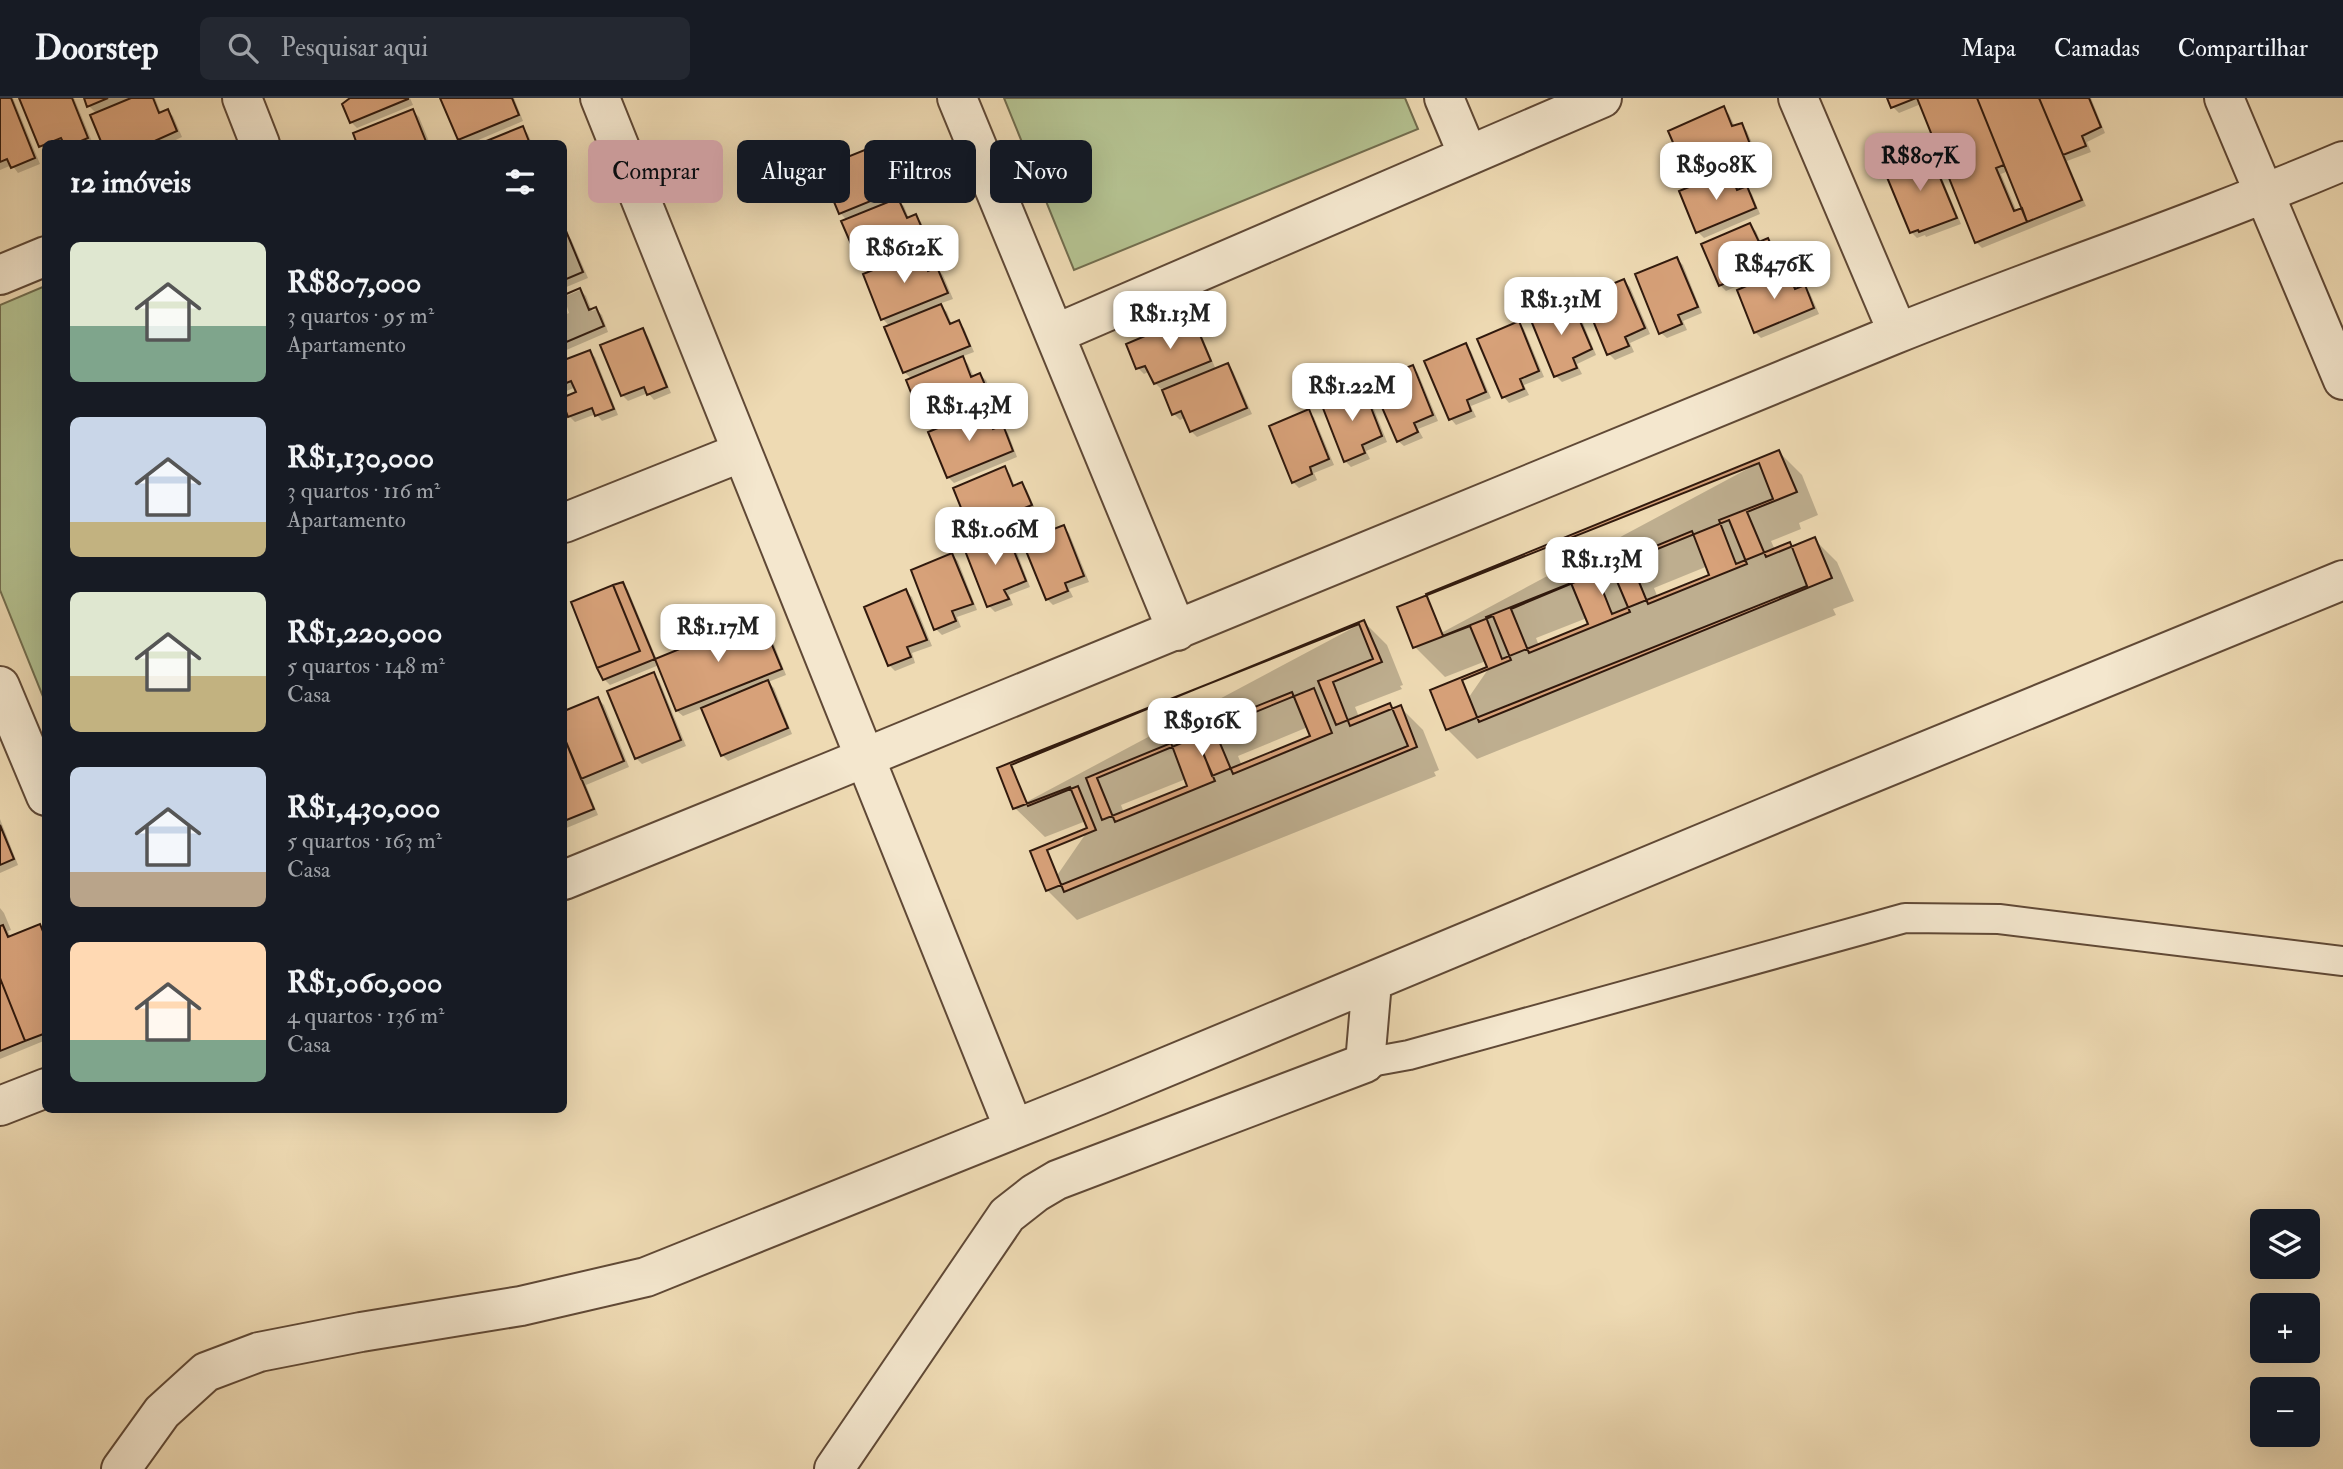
<!DOCTYPE html>
<html lang="pt">
<meta charset="utf-8">
<style>
body{margin:0;font-family:"IM FELL Double Pica",serif;background:#242831;color:#f1f3f6;height:100vh;display:flex;flex-direction:column;font-size:26px;white-space:nowrap}
*{box-sizing:border-box;margin:0}
p{font-size:23px;color:#9ea1a6}
.icon{flex:none;width:38px;height:38px;fill:none;stroke:currentColor;stroke-width:2;stroke-linecap:round;stroke-linejoin:round}
.map{position:relative;flex:1;overflow:hidden}
.drawer{position:absolute;left:42px;top:42px;width:525px;height:973px;display:flex;flex-direction:column;background:#171b24;border-radius:10px;box-shadow:0 7px 28px #0002}
.drawer>*{flex:none}
.banner{position:absolute;left:588px;top:42px;width:665px;height:63px;display:flex;gap:14px}
.fabs{position:absolute;left:2250px;top:1111px;display:grid;gap:14px}
.fabs a{display:grid;place-items:center;width:70px;height:70px;border-radius:10px;background:#171b24;box-shadow:0 7px 28px #0002;font-size:35px}
.price{position:absolute;translate:-50% -60px;padding:0 16px;border-radius:14px;background:#fff;color:#222;font-size:23px;line-height:46px;filter:drop-shadow(0 2px 4px #0008)}
.price::after{content:'';position:absolute;left:50%;top:42px;width:21px;height:16px;margin-left:-10px;background:inherit;clip-path:polygon(0 0,100% 0,50% 100%)}
.price.on{background:#c59692;color:#111}
ul{padding:0;list-style:none}
li{display:flex;align-items:center;gap:21px;height:175px;padding:0 28px}
li span{display:grid;place-items:center;flex:none;width:196px;height:140px;border-radius:10px;color:#555}
li>.icon{margin-inline-start:auto}
span .icon{width:84px;height:84px;fill:#fffc;stroke-width:1}
li b{font-size:30px}
h2{display:flex;justify-content:space-between;align-items:center;height:84px;padding:0 28px;font-size:30px}
.pill{padding:0 24px;border-radius:10px;background:#171b24;box-shadow:0 7px 28px #0002;font-size:24px;line-height:63px}
.pill.on{background:#c59692;color:#111}
header{display:flex;align-items:center;gap:42px;box-sizing:border-box;height:98px;padding:0 35px;background:#171b24;border-bottom:2px solid #363941}
header strong{font-size:33px}
nav{display:flex;gap:38px;margin-inline-start:auto;font-size:24px}
.search{width:490px;height:63px;background:#242831;display:flex;align-items:center;gap:18px;box-sizing:border-box;padding:0 24px;border-radius:10px;color:#9ea1a6;font-size:26px}
.map>svg:first-child{display:block}
</style>
<header>
<strong>Doorstep</strong>
<div class="search"><svg class="icon" aria-label="search" viewBox="0 0 24 24"><circle cx="10" cy="10" r="6"/><path d="M15 15l6 6"/></svg>Pesquisar aqui</div>
<nav><a>Mapa</a><a>Camadas</a><a>Compartilhar</a></nav>
</header>
<div class="map">
<svg width="2343" height="1371" viewBox="0 0 2343 1371">
<rect width="100%" height="100%" fill="#eedab3"/>
<filter id="stains"><feTurbulence type="fractalNoise" baseFrequency=".00286" numOctaves="4"/><feColorMatrix values="0 0 0 0 .2 0 0 0 0 .09 0 0 0 0 .02 0 0 0 .5 -.17"/></filter>
<radialGradient id="worn" r=".72"><stop offset=".6" stop-color="#630" stop-opacity="0"/><stop offset="1" stop-color="#630" stop-opacity=".3"/></radialGradient>
<path fill="#b4c190" stroke="#726d4e" stroke-width="2" d="M1004 0H1405L1418 31 1074 172Z
M45 188 46 600 44 601 0 492V207Z"/>
<path fill="#0003" fill-rule="evenodd" d="M0 0H13L40 66 18 75 12 67 0 72Z
M21 0H74L93 46H46V53L41 48Z
M86 0H155L161 15 167 13 173 18 182 39 167 46H104L97 16 89 8Z
M352 0H410L413 7 357 30 351 24Z
M444 0H514L523 23 469 46H463L459 41Z
M1889 0H2091L2105 35 2087 44 2091 54 2067 63 2086 108 1982 150 1976 144 1921 6 1899 15 1893 9ZM2008 73 2024 111 2017 114 2001 76Z
M1724 11 1729 16 1735 29 1741 27 1747 33 1756 55 1694 82 1688 76Z
M413 13 419 19 430 46H359Z
M523 30 528 36 532 46H483Z
M876 49 882 55 888 68 894 65 900 71 910 95 896 101 904 108 909 121 915 118 921 124 931 148 918 153 925 161 931 174 937 171 943 177 953 201 939 206 947 214 952 227 958 224 964 230 974 254 961 259 968 266 974 279 980 277 986 282 996 307 983 311 991 319 996 332 1002 329 1008 335 1017 359 954 385 948 379 933 334 926 326 912 281 904 274 890 229 883 221 869 175 862 168 848 123 840 115Z
M1929 56 1934 61 1961 126 1926 139 1925 137 1917 140 1911 134Z
M1728 75 1734 80 1740 93 1747 90 1752 96 1760 116 1704 140 1698 134Z
M1750 128 1756 133 1761 145 1768 142 1774 148 1783 168 1726 193 1720 187Z
M564 136H566L571 141 588 180 564 190Z
M1677 161 1683 167 1702 215 1683 223 1687 232 1667 240 1661 235Z
M1786 173 1792 179 1797 192 1804 189 1810 195 1819 216 1761 240 1755 234Z
M1624 183 1630 189 1650 236 1630 245 1634 254 1615 262 1609 256 1585 199Z
M580 192 586 198 592 213 596 211 602 217 608 234 564 253V217L569 215 564 199Z
M1571 205 1577 210 1596 257 1577 266 1582 276 1562 284 1556 278Z
M1191 220 1197 226 1216 272 1227 267 1233 273 1252 316 1197 339 1191 333 1186 319 1180 322 1174 316 1163 290 1161 291 1155 285 1150 273 1144 276 1138 270Z
M1519 225 1524 231 1544 279 1524 287 1529 297 1509 305 1504 299Z
M642 232 648 238 671 295 654 302 648 295 628 303 622 297Z
M1466 247 1471 253 1491 300 1471 308 1476 319 1456 327 1451 321Z
M589 254 595 259 618 317 602 323 596 316 575 324 569 318 564 300 578 295 576 289 564 294V264Z
M1413 269 1418 275 1438 323 1418 331 1423 340 1404 348 1398 343Z
M1362 291 1368 296 1387 344 1366 353 1370 361 1351 369 1345 363Z
M1308 313 1314 319 1334 367 1314 375 1317 382 1299 390 1293 384Z
M1779 354 1802 377 1818 417 1799 425 1801 431 1771 443 1775 452 1790 446 1793 450 1814 441 1837 464 1854 503 1833 511 1836 517 1477 661 1447 631 1489 570 1486 563 1445 579 1415 549ZM1708 468 1712 478 1658 500 1654 490ZM1587 520 1590 527 1539 548 1536 540Z
M1004 370 1010 376 1015 389 1022 386 1027 392 1036 413 978 436 972 431Z
M1063 429 1069 435 1089 484 1069 491 1073 499 1053 507 1047 501Z
M1006 435 1012 441 1030 489 1009 497 1013 507 995 514 989 508 966 451Z
M952 457 958 463 977 512 957 519 961 529 942 537 936 531Z
M622 486 628 492 657 562 760 520 766 526 786 577 768 584 774 590 792 636 728 663 722 657 703 610 683 618 677 613 659 567 610 587 604 581Z
M906 493 912 499 932 548 912 555 915 565 895 573 889 567Z
M1364 524 1387 547 1403 587 1400 588 1402 591 1355 609 1359 619 1390 607 1394 612 1400 609 1423 632 1439 672 1434 674 1436 678 1077 822 1047 792 1089 731 1086 723 1045 739 1015 710ZM1308 629 1312 639 1242 668 1238 658ZM1186 681 1189 689 1124 715 1121 707Z
M653 576 659 582 686 648 642 666 636 660Z
M598 601 604 607 629 669 586 687 598 717 564 731V615Z
M0 721 18 767 0 775Z
M0 810 4 815 11 832 8 833 11 840 39 828 46 835V942L0 961Z"/>
<path fill="#d7a179" stroke="#30190d" stroke-width="2" fill-rule="evenodd" d="M0 0H11L35 60 11 70 7 61 0 64Z
M19 0H72L88 40 74 46H64L61 40 39 49Z
M84 0H108L87 9Z
M131 0H153L159 15 168 11 177 33 148 46H102L90 17Z
M350 0H408V1L350 25 342 6Z
M440 0H512L519 17 458 42Z
M1887 0H1916L1891 10Z
M1917 0H1977L2004 67 1996 70 2014 113 2022 110 2027 124 1975 145Z
M1977 0H2039L2082 102 2027 124Z
M2039 0H2089L2101 29 2082 38 2086 48 2063 57Z
M1724 8 1732 28 1742 25 1751 49 1687 77 1668 33Z
M413 11 427 46H357L353 35Z
M523 28 530 46H479Z
M877 47 885 67 894 63 905 89 839 116 820 70Z
M1929 53 1957 120 1919 134 1918 132 1910 135 1884 72Z
M1729 73 1737 92 1747 88 1756 110 1696 135 1679 93Z
M898 100 907 120 916 116 927 142 861 169 841 123Z
M1750 125 1759 144 1768 140 1778 162 1719 188 1701 146Z
M566 133 583 174 564 182V134Z
M566 133 583 174 564 182V134Z
M920 153 928 173 937 169 948 195 881 222 863 176Z
M1677 159 1698 209 1678 217 1682 226 1659 236 1635 176Z
M1786 171 1795 191 1805 187 1814 210 1754 235 1737 192Z
M1624 181 1645 230 1625 239 1629 248 1607 257 1583 198Z
M580 190 589 212 596 209 604 228 564 245V215L566 214 564 207V197Z
M580 190 589 212 596 209 604 228 564 245V215L566 214 564 207V197Z
M1571 202 1592 251 1573 260 1577 270 1554 279 1530 220Z
M941 206 950 226 959 222 970 248 903 275 884 229Z
M1192 218 1211 263 1154 286 1145 268 1136 271 1126 246Z
M1519 223 1539 273 1520 281 1524 291 1502 300 1477 241Z
M643 230 667 289 647 297 644 289 621 298 600 247Z
M1466 245 1486 294 1467 302 1471 313 1449 322 1424 263Z
M590 252 614 311 595 318 592 310 568 319 564 308V299L576 294 571 283 564 286V262Z
M963 258 971 279 980 275 991 301 924 327 906 282Z
M1228 265 1247 310 1190 334 1181 313 1172 317 1162 292Z
M1413 267 1433 317 1414 325 1418 334 1397 344 1371 284Z
M1363 289 1382 338 1362 347 1365 355 1344 364 1321 305Z
M985 311 993 331 1003 327 1013 353 947 380 928 334Z
M1309 311 1329 361 1310 369 1312 376 1292 385 1269 328Z
M1779 352 1797 394 1747 414 1766 459 1815 439 1832 480 1479 624 1462 582 1511 562 1493 518 1443 538 1426 496ZM1729 422 1747 466 1648 506 1630 462ZM1611 469 1630 514 1529 555 1511 511Z
M1759 365 1773 401 1719 422 1736 466 1790 444 1807 488 1446 632 1430 592 1487 569 1470 528 1413 550 1397 509ZM1692 433 1709 477 1612 516 1595 473ZM1571 485 1588 526 1502 561 1486 519Z
M1005 368 1013 388 1022 384 1032 407 970 432 953 390Z
M1064 427 1084 478 1065 485 1068 493 1046 502 1022 443Z
M1006 433 1026 483 1004 492 1009 501 987 509 964 450Z
M952 455 973 506 952 513 956 523 934 532 911 472Z
M623 484 655 561 603 582 597 570 640 553 613 487Z
M613 487 640 553 597 570 571 504Z
M906 491 927 542 907 549 911 559 888 568 864 509Z
M760 518 782 571 676 613 655 561Z
M1364 522 1382 564 1333 584 1350 628 1401 607 1417 649 1064 794 1047 752 1096 732 1078 688 1028 708 1011 667ZM1314 590 1332 635 1233 676 1214 631ZM1196 639 1215 683 1115 724 1097 680Z
M1359 526 1373 561 1318 583 1336 627 1390 605 1408 648 1046 793 1030 753 1087 730 1070 689 1013 711 997 670ZM1292 594 1310 638 1212 678 1195 633ZM1171 645 1187 688 1102 722 1086 680Z
M654 574 681 642 635 661 607 593Z
M768 582 788 630 721 658 701 610Z
M598 599 624 663 581 681 564 639V613Z
M564 639 594 711 564 723Z
M0 727 14 761 0 767Z
M40 826 46 841V935L25 943 0 880V828L3 827 8 839Z
M0 880 25 943 0 953Z"/>
<g fill="none" stroke-linecap="round" stroke-linejoin="round">
<defs>
<path id="lane" d="M1365 965 1409 957 1905 820 1999 821 2343 863"/>
<path id="street" d="M242 0 260 46
M600 0C737 344 878 687 1014 1031
M957 0 1177 533
M1444 0 1468 57
M1798 0 1898 235
M2224 0 2343 282
M0 177 46 158
M1055 236 1602 0
M564 425 742 354
M0 588 46 698
M564 782C1008 603 1449 417 1893 237 2042 177 2195 126 2343 63
M0 1008 46 990
M121 1371 162 1314 206 1274 259 1254 361 1234 521 1208 646 1179 1099 997 1838 689 2343 482
M834 1371 1007 1117 1035 1095 1057 1082 1365 965 1372 884"/>
</defs>
<use href="#lane" stroke="#604936" stroke-width="32"/>
<use href="#street" stroke="#604936" stroke-width="42"/>
<use href="#lane" stroke="#f4e7ce" stroke-width="28"/>
<use href="#street" stroke="#f4e7ce" stroke-width="38"/>
</g>
<rect width="100%" height="100%" filter="url(#stains)"/>
<rect width="100%" height="100%" fill="url(#worn)"/>
</svg>
<div class="fabs">
<a><svg class="icon" aria-label="layers" viewBox="0 0 24 24"><path d="M12 4l9 5-9 5-9-5zM3 14l9 5 9-5"/></svg></a>
<a>+</a>
<a>−</a>
</div>
<b class="price on" style="left:1920px;top:95px">R$807K</b>
<b class="price" style="left:1716px;top:104px">R$908K</b>
<b class="price" style="left:904px;top:187px">R$612K</b>
<b class="price" style="left:1774px;top:203px">R$476K</b>
<b class="price" style="left:1561px;top:239px">R$1.31M</b>
<b class="price" style="left:1170px;top:253px">R$1.13M</b>
<b class="price" style="left:1352px;top:325px">R$1.22M</b>
<b class="price" style="left:969px;top:345px">R$1.43M</b>
<b class="price" style="left:995px;top:469px">R$1.06M</b>
<b class="price" style="left:1602px;top:499px">R$1.13M</b>
<b class="price" style="left:718px;top:566px">R$1.17M</b>
<b class="price" style="left:1202px;top:660px">R$916K</b>
<div class="banner">
<a class="pill on">Comprar</a>
<a class="pill">Alugar</a>
<a class="pill">Filtros</a>
<a class="pill">Novo</a>
</div>
<section class="drawer">
<h2>12 imóveis<svg class="icon" aria-label="filters" viewBox="0 0 24 24"><path d="M4 7h16M4 17h16"/><circle cx="9" cy="7" r="2"/><circle cx="15" cy="17" r="2"/></svg></h2>
<ul>
<li><span style="background:linear-gradient(#dfe7d0 60%,#7fa58c 0)"><svg class="icon" aria-label="home" viewBox="0 0 24 24"><path d="M3 11l9-7 9 7M6 9v11h12V9"/></svg></span><div><b>R$807,000</b><p>3 quartos · 95 m²</p><p>Apartamento</p></div></li>
<li><span style="background:linear-gradient(#c9d6e8 75%,#c2b280 0)"><svg class="icon" aria-label="home" viewBox="0 0 24 24"><path d="M3 11l9-7 9 7M6 9v11h12V9"/></svg></span><div><b>R$1,130,000</b><p>3 quartos · 116 m²</p><p>Apartamento</p></div></li>
<li><span style="background:linear-gradient(#dfe7d0 60%,#c2b280 0)"><svg class="icon" aria-label="home" viewBox="0 0 24 24"><path d="M3 11l9-7 9 7M6 9v11h12V9"/></svg></span><div><b>R$1,220,000</b><p>5 quartos · 148 m²</p><p>Casa</p></div></li>
<li><span style="background:linear-gradient(#c9d6e8 75%,#b9a48a 0)"><svg class="icon" aria-label="home" viewBox="0 0 24 24"><path d="M3 11l9-7 9 7M6 9v11h12V9"/></svg></span><div><b>R$1,430,000</b><p>5 quartos · 163 m²</p><p>Casa</p></div></li>
<li><span style="background:linear-gradient(#ffd9b3 70%,#7fa58c 0)"><svg class="icon" aria-label="home" viewBox="0 0 24 24"><path d="M3 11l9-7 9 7M6 9v11h12V9"/></svg></span><div><b>R$1,060,000</b><p>4 quartos · 136 m²</p><p>Casa</p></div></li>
</ul>
</section>
</div>
